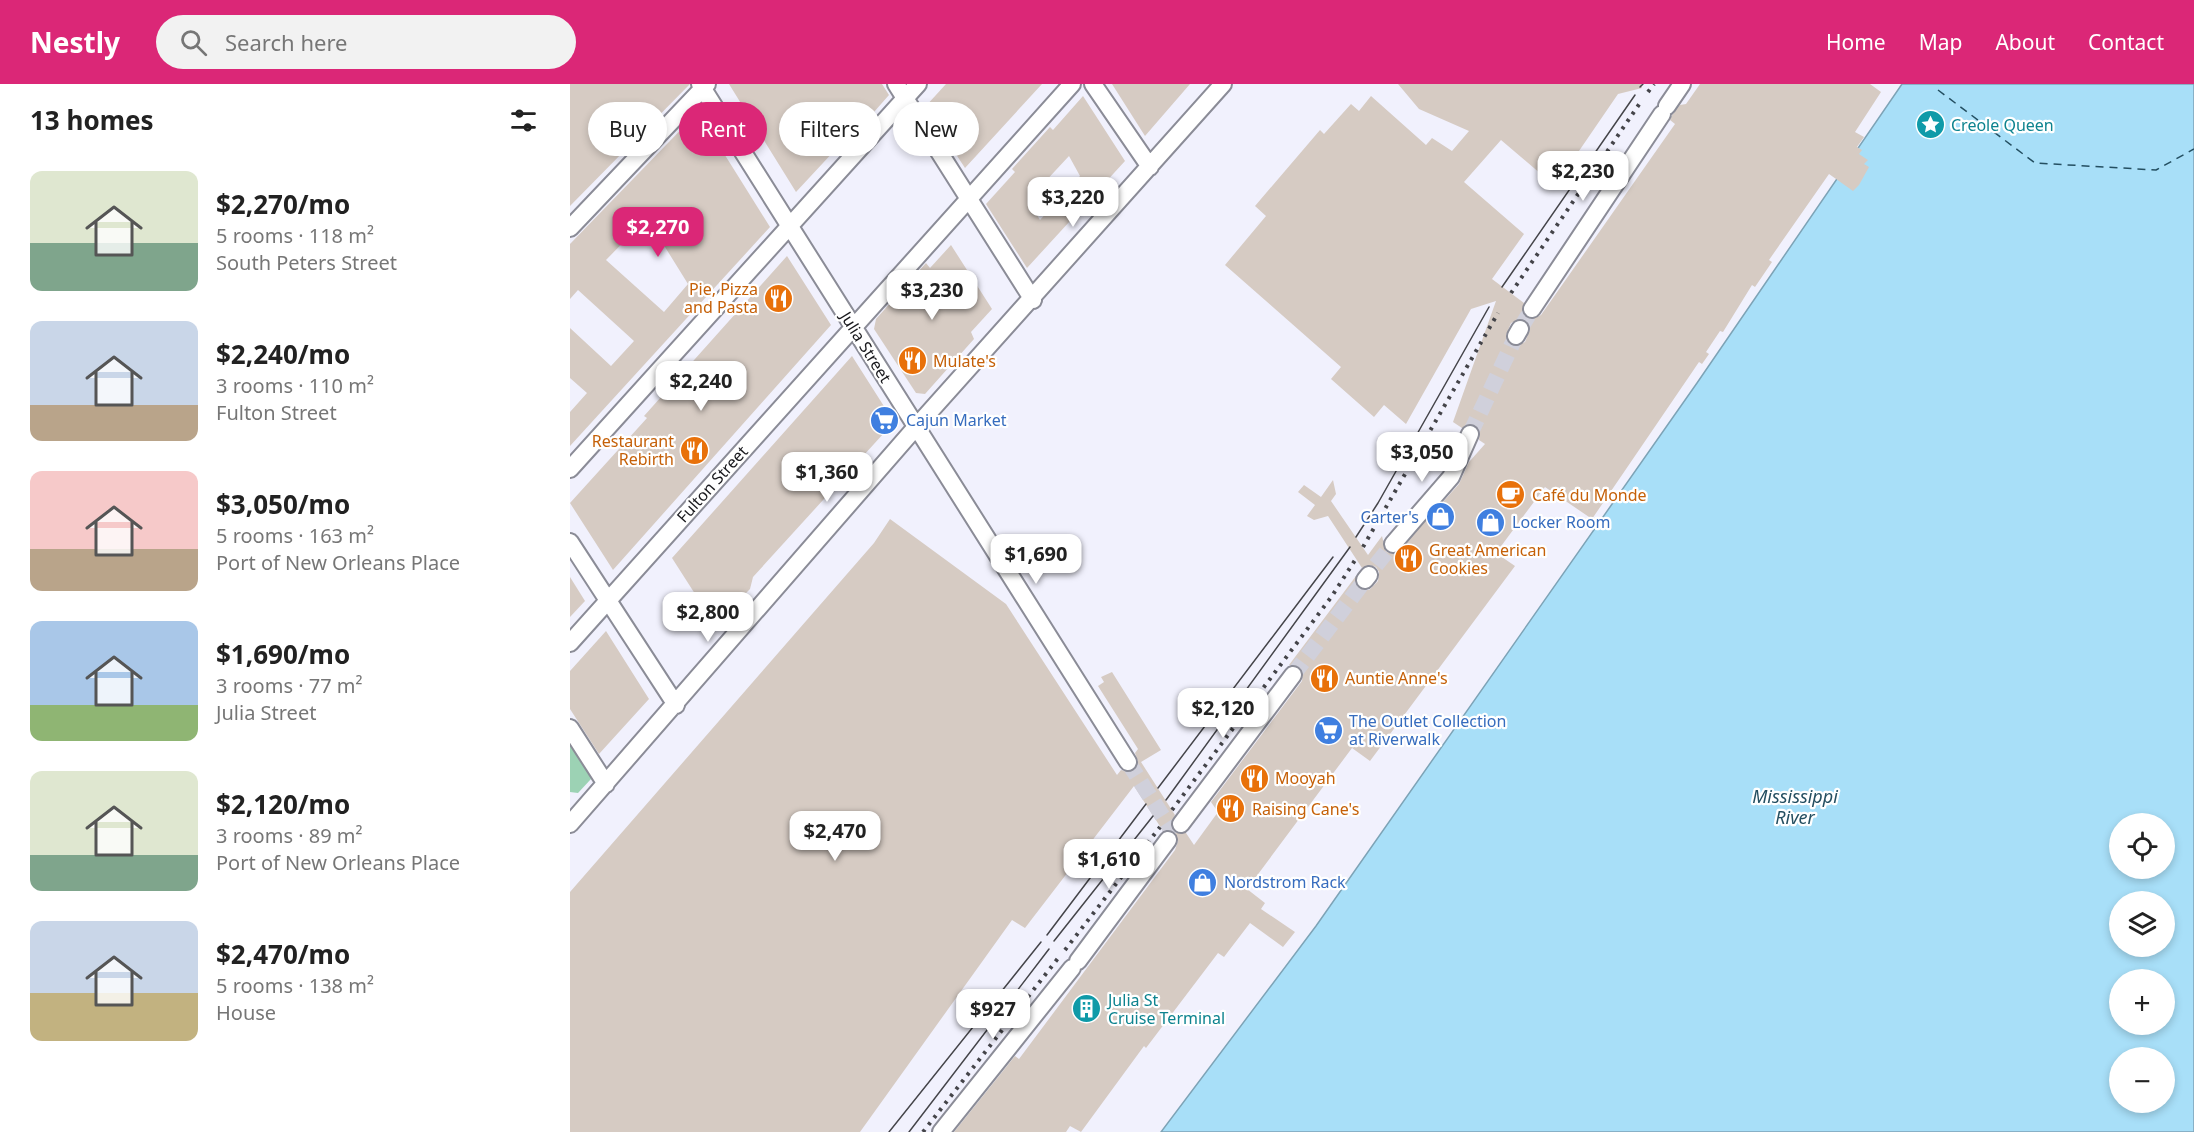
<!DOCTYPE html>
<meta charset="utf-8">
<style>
body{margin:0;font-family:"Noto Sans",sans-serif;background:#f2f2f2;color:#222;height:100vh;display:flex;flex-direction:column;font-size:22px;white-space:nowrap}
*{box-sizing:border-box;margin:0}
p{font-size:20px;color:#767676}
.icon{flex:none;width:33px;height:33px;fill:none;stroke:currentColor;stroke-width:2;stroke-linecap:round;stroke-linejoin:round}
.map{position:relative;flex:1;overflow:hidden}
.details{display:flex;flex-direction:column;background:#fff;width:570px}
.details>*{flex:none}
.guide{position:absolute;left:18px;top:18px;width:570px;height:54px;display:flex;gap:12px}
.fabs{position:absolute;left:1539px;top:729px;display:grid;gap:12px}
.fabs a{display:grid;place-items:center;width:66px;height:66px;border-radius:50%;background:#fff;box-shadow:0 3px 9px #0003;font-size:30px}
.price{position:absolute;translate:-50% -51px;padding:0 14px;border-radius:12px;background:#fff;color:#222;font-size:20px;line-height:39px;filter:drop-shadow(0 2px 3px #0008)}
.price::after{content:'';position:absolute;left:50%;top:36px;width:18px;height:14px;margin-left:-9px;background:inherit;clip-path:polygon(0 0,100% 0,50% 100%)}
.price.active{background:#db2777;color:#fff}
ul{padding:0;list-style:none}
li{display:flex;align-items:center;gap:18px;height:150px;padding:0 30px}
li span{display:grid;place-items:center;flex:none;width:168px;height:120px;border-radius:12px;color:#555}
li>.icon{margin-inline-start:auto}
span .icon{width:72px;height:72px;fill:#fffc;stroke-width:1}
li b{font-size:26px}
h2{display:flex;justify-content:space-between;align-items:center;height:72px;padding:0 30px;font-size:26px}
.tag{padding:0 21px;border-radius:27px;background:#fff;box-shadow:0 3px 9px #0003;font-size:21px;line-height:54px}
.tag.active{background:#db2777;color:#fff}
header{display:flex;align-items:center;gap:36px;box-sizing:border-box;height:84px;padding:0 30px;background:#db2777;color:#fff}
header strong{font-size:28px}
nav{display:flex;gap:33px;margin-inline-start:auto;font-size:21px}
.search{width:420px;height:54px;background:#f2f2f2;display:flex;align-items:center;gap:15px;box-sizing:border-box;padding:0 21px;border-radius:33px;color:#767676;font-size:22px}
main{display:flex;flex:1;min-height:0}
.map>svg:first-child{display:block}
</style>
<header>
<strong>Nestly</strong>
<div class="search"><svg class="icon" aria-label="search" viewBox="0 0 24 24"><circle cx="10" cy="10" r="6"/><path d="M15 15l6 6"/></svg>Search here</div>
<nav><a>Home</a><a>Map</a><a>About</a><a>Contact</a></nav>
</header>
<main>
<section class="details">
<h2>13 homes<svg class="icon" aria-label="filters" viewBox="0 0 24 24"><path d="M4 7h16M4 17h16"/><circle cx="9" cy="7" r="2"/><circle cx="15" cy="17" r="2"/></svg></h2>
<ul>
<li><span style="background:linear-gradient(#dfe7d0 60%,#7fa58c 0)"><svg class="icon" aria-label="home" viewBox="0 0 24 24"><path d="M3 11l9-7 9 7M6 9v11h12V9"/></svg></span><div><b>$2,270/mo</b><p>5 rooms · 118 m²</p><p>South Peters Street</p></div></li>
<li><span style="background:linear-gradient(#c9d6e8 70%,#b9a48a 0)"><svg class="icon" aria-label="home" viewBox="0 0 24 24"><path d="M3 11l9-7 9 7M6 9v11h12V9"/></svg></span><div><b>$2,240/mo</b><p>3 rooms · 110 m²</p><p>Fulton Street</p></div></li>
<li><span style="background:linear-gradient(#f6c9c9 65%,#b9a48a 0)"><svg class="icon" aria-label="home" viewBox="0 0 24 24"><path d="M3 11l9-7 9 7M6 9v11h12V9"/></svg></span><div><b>$3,050/mo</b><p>5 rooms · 163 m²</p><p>Port of New Orleans Place</p></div></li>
<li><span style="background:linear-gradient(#a9c7e8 70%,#8fb573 0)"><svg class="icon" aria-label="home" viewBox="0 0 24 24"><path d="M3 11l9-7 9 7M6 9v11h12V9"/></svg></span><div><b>$1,690/mo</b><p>3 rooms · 77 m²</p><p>Julia Street</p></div></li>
<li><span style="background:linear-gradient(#dfe7d0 70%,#7fa58c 0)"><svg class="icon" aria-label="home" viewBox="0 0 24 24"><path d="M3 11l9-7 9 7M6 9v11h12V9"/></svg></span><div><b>$2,120/mo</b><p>3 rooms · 89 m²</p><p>Port of New Orleans Place</p></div></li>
<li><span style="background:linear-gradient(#c9d6e8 60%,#c2b280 0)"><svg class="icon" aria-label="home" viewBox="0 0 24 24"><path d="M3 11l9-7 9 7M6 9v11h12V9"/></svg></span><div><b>$2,470/mo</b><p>5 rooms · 138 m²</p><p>House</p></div></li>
</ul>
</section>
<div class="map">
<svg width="1624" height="1048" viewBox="0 0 1624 1048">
<rect width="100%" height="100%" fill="#f1f1fd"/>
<path fill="#9cd2b4" d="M0 656 19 686 21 695 8 709 0 708Z"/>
<path fill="#a8dff8" stroke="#7da3b6" stroke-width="1.5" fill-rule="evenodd" d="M1332 0H1624V1048H591L746 842 1127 299ZM1550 740H1594V784H1550ZM1550 818H1594V862H1550ZM1550 896H1594V940H1550ZM1550 974H1594V1018H1550Z"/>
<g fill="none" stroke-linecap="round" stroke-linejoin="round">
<path stroke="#244f61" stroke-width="1.5" stroke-dasharray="8 6" stroke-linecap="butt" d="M1368 6 1465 79 1586 86 1624 65"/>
</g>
<path fill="#d6cbc3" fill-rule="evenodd" d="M0 0H120L0 122Z
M159 0H312L319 11 289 45H280L259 58 266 65 226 108Z
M376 0H472L395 84 355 23Z
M542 0H620L575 52Z
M828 0H1071L1072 4 1048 10 985 102 931 56 894 98 954 150 922 195 954 219 952 229 962 235 971 231 1105 40 1100 36 1102 31 1110 21 1116 20 1130 0H1300L1311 8 1285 48 1294 53 1287 63 1292 66 1289 70 1298 76 1294 80 1299 83 1289 101 1283 107 1259 90 1199 176 1202 178 1185 203 1182 201 1153 248 1150 247 1136 268 1139 270 1132 280 1129 278 1022 435 975 403 926 469 945 482 800 677 782 664 677 805 695 819 691 825 725 848 713 863 680 839 654 873 648 869 576 964 574 962 511 1048 500 1042 496 1048H384L445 972 449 975 605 766 608 757 605 749H616L624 761 648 728 641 718 732 597 733 587 730 583 719 581 786 492V500L793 506H799L808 497 809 488 806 483 800 481 792 484 758 432 744 436 737 432 745 421 728 408 734 401 751 413 763 396 766 410 761 417 798 471 812 452 816 468 826 470 889 400 899 378 915 360 909 356 910 348 905 341 898 340 892 344 883 338 926 217 901 225 836 340 814 321 804 333 761 295 771 283 655 181 696 132 685 122 750 46 754 50 781 20 789 27 801 12 856 61 862 54 882 67 899 47 849 25ZM951 235 959 239 960 246 955 258 945 262 937 258 936 251 941 239Z
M513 12 555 77 457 184 416 120 445 88 442 85 480 43 483 46ZM499 72 510 92 470 136 458 116Z
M128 28 200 143 0 362V328L17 309 0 294V244L41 282 64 257 8 206 0 215V160ZM77 134 118 200 94 228 36 176Z
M381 161 422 225 401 248 404 255 355 310 346 309 304 245 306 235 356 179 360 184Z
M217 172 261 241 43 486 0 419 77 334 74 332Z
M282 272 324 338 183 493 180 505 174 511 164 514 143 538 102 474Z
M320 435 436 520 547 691 551 686 558 688 564 687 568 677 565 669 568 665 528 602 534 598 531 593 542 588 591 666 571 678 605 731 601 739 604 747H593L564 702 455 844 442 836 290 1048H0V808L304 459Z
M0 493 15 517 0 533Z
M36 547 79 615 29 670 0 625V587Z"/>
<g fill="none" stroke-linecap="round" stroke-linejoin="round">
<path stroke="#d0d0db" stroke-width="16" stroke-dasharray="16 8" stroke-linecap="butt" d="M950 245 962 225
M900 350 946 252
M806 481 823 460
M723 591 795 496
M558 678 604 750"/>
<defs>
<path id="minor" d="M130 0 558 678
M326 0 463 216
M523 0 580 83
M1097 22 1112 0
M0 144 137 0
M962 225 1092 30
M946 252 950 245
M0 385 348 0
M0 458 106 621
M823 460 881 393 900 350
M795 496 799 491
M0 559 502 0
M0 644 36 700
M0 740 346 343 653 0
M611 740 723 591
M508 877 598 756
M371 1048 502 884"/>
</defs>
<use href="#minor" stroke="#8b8c97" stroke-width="20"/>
<use href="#minor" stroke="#fff" stroke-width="16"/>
<path stroke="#444449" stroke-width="1.5" d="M1070 3 1073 0
M932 203 1065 11
M786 453 808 419 919 223
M588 704 763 473
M596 716 780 463
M477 851 576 720
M484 857 583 732
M319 1048 471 858
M339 1048 479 865"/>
<path stroke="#444449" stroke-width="4" stroke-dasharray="3 6" stroke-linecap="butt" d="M1078 8 1084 0
M941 209 1072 16
M793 463 928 229
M602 726 762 512 787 473
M495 866 590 743
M353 1048 489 873"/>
</g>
<defs>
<symbol id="sight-disc" viewBox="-11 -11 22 22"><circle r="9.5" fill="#0f9aa8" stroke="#fff"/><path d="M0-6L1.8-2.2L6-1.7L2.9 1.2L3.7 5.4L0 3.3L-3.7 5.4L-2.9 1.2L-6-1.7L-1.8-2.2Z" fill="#fff"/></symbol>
<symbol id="restaurant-disc" viewBox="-11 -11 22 22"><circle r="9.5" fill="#e8710a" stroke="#fff"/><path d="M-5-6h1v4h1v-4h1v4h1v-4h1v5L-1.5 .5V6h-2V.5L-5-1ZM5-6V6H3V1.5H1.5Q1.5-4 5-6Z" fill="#fff"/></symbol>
<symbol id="supermarket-disc" viewBox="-11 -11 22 22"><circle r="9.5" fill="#3f7fe0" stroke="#fff"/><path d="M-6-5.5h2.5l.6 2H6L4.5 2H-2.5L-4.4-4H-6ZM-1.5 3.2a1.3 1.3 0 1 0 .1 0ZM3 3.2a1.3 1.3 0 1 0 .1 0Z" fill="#fff"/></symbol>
<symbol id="cafe-disc" viewBox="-11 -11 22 22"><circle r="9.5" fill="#e8710a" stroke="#fff"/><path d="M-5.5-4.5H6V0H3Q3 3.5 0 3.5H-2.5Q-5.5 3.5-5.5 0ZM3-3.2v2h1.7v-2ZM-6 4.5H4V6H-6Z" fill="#fff"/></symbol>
<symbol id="shop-disc" viewBox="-11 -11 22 22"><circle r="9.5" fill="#3f7fe0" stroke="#fff"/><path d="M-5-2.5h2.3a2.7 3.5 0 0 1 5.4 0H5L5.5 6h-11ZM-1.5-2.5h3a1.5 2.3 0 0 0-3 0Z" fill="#fff"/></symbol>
<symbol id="building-disc" viewBox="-11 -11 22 22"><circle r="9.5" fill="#0f9aa8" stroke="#fff"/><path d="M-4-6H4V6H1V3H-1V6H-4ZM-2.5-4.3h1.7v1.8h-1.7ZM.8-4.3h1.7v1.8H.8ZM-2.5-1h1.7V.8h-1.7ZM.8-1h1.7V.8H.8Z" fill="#fff"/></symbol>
</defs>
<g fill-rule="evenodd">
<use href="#sight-disc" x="1344" y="24" width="33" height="33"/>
<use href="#restaurant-disc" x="192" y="198" width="33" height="33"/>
<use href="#restaurant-disc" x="326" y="260" width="33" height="33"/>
<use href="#supermarket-disc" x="298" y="320" width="33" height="33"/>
<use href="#restaurant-disc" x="108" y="350" width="33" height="33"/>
<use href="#cafe-disc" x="924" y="394" width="33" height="33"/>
<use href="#shop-disc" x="854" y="416" width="33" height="33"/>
<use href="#shop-disc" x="904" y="422" width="33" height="33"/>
<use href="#restaurant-disc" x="822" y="458" width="33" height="33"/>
<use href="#restaurant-disc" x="738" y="578" width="33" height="33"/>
<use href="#supermarket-disc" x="742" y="630" width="33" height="33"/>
<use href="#restaurant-disc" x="668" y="678" width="33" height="33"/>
<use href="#restaurant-disc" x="644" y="708" width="33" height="33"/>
<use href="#shop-disc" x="616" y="782" width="33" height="33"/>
<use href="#building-disc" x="500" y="908" width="33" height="33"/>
</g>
<g text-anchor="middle" stroke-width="4.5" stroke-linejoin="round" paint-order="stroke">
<g font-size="16" fill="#0d838f" stroke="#fff" text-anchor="start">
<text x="1381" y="47">Creole Queen</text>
<text x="538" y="922">Julia St<tspan x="538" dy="18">Cruise Terminal</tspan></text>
</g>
<g font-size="16" fill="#c56008" stroke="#fff" text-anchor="start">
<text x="188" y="211" text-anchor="end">Pie, Pizza<tspan x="188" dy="18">and Pasta</tspan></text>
<text x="363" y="283">Mulate's</text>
<text x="104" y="363" text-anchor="end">Restaurant<tspan x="104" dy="18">Rebirth</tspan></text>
<text x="962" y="417">Café du Monde</text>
<text x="859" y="472">Great American<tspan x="859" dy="18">Cookies</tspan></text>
<text x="775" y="600">Auntie Anne's</text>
<text x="705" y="700">Mooyah</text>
<text x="682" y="731">Raising Cane's</text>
</g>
<g font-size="16" fill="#18181c" stroke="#fff">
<text transform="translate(296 263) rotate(58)" y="6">Julia Street</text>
<text transform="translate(142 400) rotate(-48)" y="6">Fulton Street</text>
</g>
<g font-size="16" fill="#366cbe" stroke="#fff" text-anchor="start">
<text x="336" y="342">Cajun Market</text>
<text x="849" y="439" text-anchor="end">Carter's</text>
<text x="942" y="444">Locker Room</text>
<text x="779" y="643">The Outlet Collection<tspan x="779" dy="18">at Riverwalk</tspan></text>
<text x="654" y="804">Nordstrom Rack</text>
</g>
<g font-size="18" font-style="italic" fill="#244f61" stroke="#fff">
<text x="1225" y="719">Mississippi<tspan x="1225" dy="21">River</tspan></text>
</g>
</g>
</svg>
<div class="fabs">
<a><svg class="icon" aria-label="locate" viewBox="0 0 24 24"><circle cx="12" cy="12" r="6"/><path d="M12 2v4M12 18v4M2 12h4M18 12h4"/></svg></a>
<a><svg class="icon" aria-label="layers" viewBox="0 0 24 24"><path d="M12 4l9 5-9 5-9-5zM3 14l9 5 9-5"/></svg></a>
<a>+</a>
<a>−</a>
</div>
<b class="price" style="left:1013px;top:118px">$2,230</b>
<b class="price" style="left:503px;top:144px">$3,220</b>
<b class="price active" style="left:88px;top:174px">$2,270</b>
<b class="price" style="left:362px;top:237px">$3,230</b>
<b class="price" style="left:131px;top:328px">$2,240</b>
<b class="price" style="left:852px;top:399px">$3,050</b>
<b class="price" style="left:257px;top:419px">$1,360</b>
<b class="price" style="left:466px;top:501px">$1,690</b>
<b class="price" style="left:138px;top:559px">$2,800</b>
<b class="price" style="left:653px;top:655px">$2,120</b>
<b class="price" style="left:265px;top:778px">$2,470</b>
<b class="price" style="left:539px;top:806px">$1,610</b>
<b class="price" style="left:423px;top:956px">$927</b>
<div class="guide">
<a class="tag">Buy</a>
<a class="tag active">Rent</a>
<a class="tag">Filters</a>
<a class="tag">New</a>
</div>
</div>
</main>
